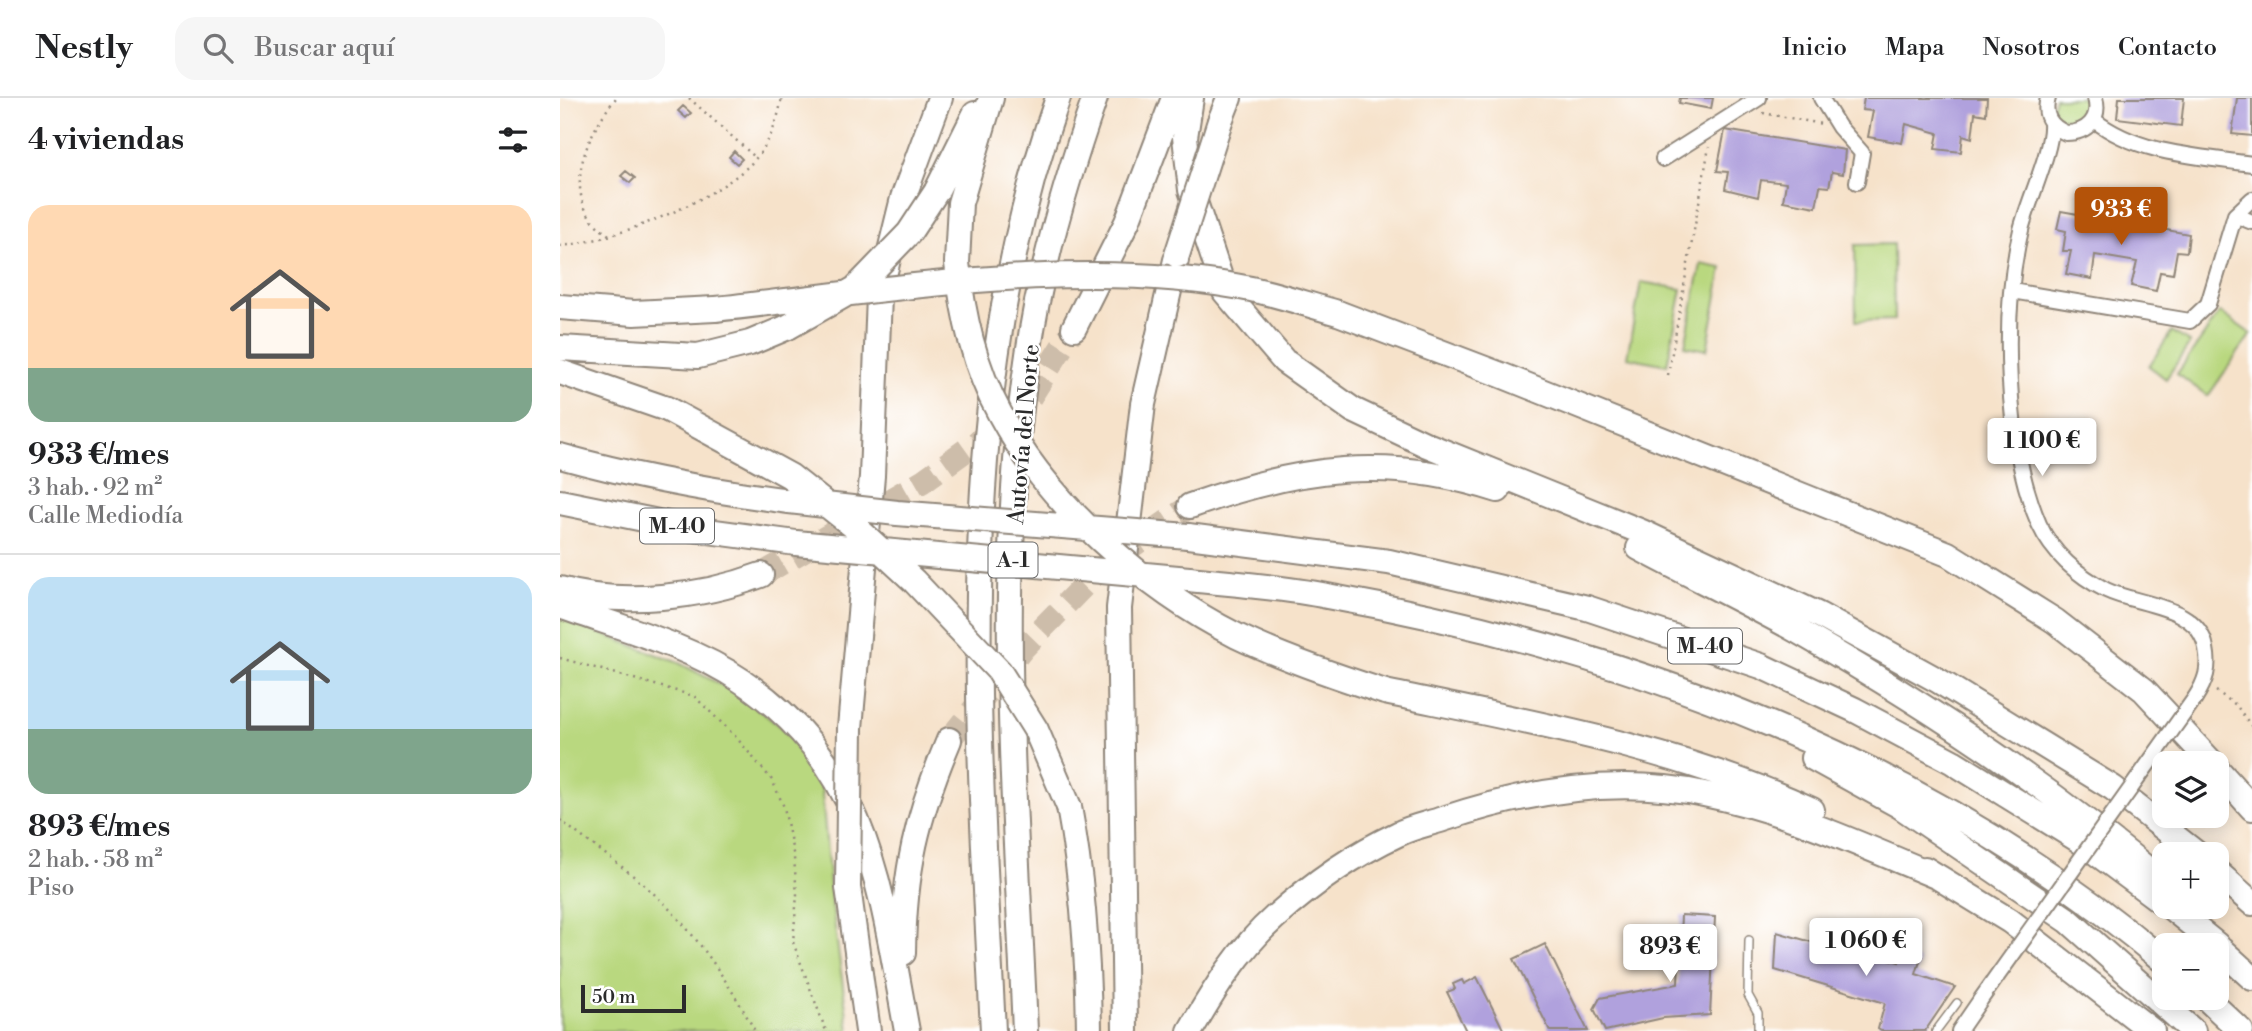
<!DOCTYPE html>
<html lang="es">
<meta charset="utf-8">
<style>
body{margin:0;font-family:"Libre Bodoni",serif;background:#f6f6f6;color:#202124;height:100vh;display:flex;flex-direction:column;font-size:26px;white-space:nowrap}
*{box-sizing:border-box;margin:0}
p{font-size:23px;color:#757577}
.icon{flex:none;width:38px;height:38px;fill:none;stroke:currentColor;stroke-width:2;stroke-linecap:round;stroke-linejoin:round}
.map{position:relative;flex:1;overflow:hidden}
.side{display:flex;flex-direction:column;background:#fff;width:560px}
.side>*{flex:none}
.tools{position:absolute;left:1592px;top:653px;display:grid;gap:14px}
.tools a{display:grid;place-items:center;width:77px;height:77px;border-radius:14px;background:#fff;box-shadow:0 4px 18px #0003;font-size:35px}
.scale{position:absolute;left:21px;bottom:18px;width:105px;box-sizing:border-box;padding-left:7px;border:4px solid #2b2b2b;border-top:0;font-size:19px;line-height:24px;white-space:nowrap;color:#2b2b2b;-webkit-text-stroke:5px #fff;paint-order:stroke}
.price{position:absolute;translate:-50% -60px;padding:0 16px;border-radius:7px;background:#fff;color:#222;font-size:23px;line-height:46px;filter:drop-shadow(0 2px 4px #0008)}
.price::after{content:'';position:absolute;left:50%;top:42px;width:21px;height:16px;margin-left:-10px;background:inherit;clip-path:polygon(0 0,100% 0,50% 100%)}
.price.active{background:#b45309;color:#fff}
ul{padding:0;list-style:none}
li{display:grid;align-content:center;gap:14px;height:371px;padding:0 28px}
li+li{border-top:2px solid #e0e0e0}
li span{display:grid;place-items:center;height:217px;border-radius:21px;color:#555}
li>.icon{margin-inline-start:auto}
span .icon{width:126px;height:126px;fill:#fffc;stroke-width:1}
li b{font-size:30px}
h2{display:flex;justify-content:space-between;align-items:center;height:84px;padding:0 28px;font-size:30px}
header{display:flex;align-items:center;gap:42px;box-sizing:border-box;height:98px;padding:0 35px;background:#fff;border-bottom:2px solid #e0e0e0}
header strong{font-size:33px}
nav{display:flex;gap:38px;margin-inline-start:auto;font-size:24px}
.search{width:490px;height:63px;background:#f6f6f6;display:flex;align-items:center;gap:18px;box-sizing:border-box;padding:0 24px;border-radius:21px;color:#757577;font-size:26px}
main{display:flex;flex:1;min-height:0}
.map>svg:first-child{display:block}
</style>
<header>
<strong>Nestly</strong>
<div class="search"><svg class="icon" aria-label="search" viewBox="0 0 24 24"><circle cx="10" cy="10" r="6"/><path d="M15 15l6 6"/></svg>Buscar aquí</div>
<nav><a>Inicio</a><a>Mapa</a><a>Nosotros</a><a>Contacto</a></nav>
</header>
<main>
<section class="side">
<h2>4 viviendas<svg class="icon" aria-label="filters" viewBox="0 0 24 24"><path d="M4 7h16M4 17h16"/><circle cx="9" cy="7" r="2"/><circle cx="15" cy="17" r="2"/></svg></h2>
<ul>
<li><span style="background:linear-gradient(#ffd9b3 75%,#7fa58c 0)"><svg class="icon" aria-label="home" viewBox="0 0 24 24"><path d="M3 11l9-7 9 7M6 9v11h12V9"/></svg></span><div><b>933 €/mes</b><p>3 hab. · 92 m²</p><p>Calle Mediodía</p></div></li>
<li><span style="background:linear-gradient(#bfe0f5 70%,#7fa58c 0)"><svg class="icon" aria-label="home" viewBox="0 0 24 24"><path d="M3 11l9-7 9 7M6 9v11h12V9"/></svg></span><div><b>893 €/mes</b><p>2 hab. · 58 m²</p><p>Piso</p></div></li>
</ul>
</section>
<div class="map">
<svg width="1692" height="933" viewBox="0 0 1692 933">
<rect width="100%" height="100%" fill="#fff"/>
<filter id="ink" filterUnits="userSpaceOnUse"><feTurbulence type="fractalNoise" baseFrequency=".0143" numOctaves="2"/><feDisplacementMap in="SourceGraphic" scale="14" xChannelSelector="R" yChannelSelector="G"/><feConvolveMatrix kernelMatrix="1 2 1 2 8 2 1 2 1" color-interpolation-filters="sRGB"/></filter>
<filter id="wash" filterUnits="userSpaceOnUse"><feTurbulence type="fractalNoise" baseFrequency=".00686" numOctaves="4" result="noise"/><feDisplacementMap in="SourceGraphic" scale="28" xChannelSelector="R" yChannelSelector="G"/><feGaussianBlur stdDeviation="1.57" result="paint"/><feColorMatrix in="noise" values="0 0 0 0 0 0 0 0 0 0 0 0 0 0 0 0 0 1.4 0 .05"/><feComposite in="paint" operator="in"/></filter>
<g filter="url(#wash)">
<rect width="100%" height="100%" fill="#f6e2ca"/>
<path fill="#b9d87f" stroke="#728255" stroke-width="2" d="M1495 0H1527C1535 17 1524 25 1509 29L1497 23 1492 8Z
M1333 146 1334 222 1296 223 1295 147Z
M1141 166 1162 170 1147 252 1125 248Z
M1081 184 1122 191 1107 267 1067 259Z
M1660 214 1691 236 1648 298 1617 276Z
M1612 233 1630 245 1606 281 1589 268Z
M0 520 119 565 179 596 223 631 260 673 271 799 289 933H0Z"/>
<g id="blocks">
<path fill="#b0a1dd" d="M1120 0H1153L1151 11 1119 5Z
M1304 0H1427L1426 17 1415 15 1412 40 1403 37 1401 54 1375 51 1378 35 1346 26 1342 45 1308 39 1313 13 1302 12Z
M1559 0H1624L1621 28 1557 20Z
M1677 0H1692V38L1672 36Z
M123 8 131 15 126 20 118 13Z
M1165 32 1285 52 1283 76 1272 74 1269 89 1260 88 1256 109 1223 103 1226 85 1201 82 1198 99 1165 91 1168 74 1157 73Z
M174 53 182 61 177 66 169 59Z
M66 73 75 80 70 85 61 78Z
M1501 113 1629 136 1627 154 1617 153 1613 176 1600 174 1596 193 1571 188 1577 164 1535 157 1532 181 1506 176 1511 153H1503L1506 133 1497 131Z
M1121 817 1155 819 1150 917 1103 920 1045 933 1034 911 1040 900 1118 886Z
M1267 830 1279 833 1276 845 1297 852 1299 847 1308 850 1307 855 1310 856 1313 845 1319 847 1316 857 1339 864 1342 853 1360 863 1356 876 1395 889 1365 933H1321L1318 931 1325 905 1215 872 1217 834 1255 845 1259 831Z
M985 846 1028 933H990L954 861Z
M917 879 944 933H906L887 894 895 891 893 886 902 882 904 886Z"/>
</g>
</g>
<g filter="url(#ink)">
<use href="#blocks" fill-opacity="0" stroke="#90867a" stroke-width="2"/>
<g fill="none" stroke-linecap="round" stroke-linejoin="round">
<path stroke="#cdbdaa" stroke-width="24" stroke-dasharray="24 12" stroke-linecap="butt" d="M201 477 363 383 462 312 514 230
M389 642 464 549 542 469 630 408"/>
<defs>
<path id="lane" d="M1189 842 1188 897 1198 915V933
M1376 933 1397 905"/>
<path id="street" d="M1261 0 1279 29 1302 55 1297 84
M1488 0C1483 17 1490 28 1506 35 1527 35 1541 21 1535 0
M1534 22C1579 57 1638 58 1692 66
M1491 25C1493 51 1468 103 1461 132 1441 215 1445 347 1479 426 1492 455 1518 478 1546 492 1579 508 1638 506 1646 550 1650 570 1646 583 1635 600
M1103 61 1199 0
M1675 117 1692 124
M1452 193 1630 223 1648 206 1675 117 1692 101
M1399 933 1421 901"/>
<path id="highway" d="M631 0 625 39 631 92 665 194 724 263 793 312 867 347 1082 434 1259 517 1379 583 1553 690 1637 756
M660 23 669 0
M376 94 415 16
M397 165 400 105 431 0
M0 209 74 215 155 211
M778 215 941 277 1388 456 1495 523 1584 592 1652 665
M514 230 567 124 614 0
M0 250 138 258 190 245 228 229
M0 274 107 311
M0 358C76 379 151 393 229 403
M0 404 133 431 236 445
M630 408C739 369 827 356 938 392
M628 438 829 464 1027 510 1201 568 1295 612 1393 664 1519 742 1605 806
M1079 450C1133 479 1189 505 1243 536 1370 609 1493 691 1605 786
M629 481C675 486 722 489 767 498 1069 552 1369 664 1605 864
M0 491C62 509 142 499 201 477
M0 508C59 529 131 548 182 583 310 669 321 794 347 933
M825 594C969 624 1118 650 1252 712
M290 630 312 378 319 198 343 100 380 0
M1253 660 1340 708 1509 823 1633 933
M1657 671 1692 710
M509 709C523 784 528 857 529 933
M1365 771 1450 823 1592 933
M1657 774 1692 805
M288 789 308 933
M1609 808 1657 847
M1657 848 1692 880
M343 855C344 773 357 718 389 642
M1646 900 1681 933
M433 933C418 621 391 300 498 0
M465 933C455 693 431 441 477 204 491 135 512 66 535 0
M565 933 559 510 583 306 616 162
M630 933C654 892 679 851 715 819 752 786 793 757 838 736 852 729 868 726 883 721 966 693 1057 678 1144 696 1226 712 1301 747 1378 779"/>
</defs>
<use href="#lane" stroke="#90867a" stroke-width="10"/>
<use href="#street" stroke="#90867a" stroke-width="18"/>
<use href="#highway" stroke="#90867a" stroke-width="28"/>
<path stroke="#90867a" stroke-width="2.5" stroke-dasharray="2 5" stroke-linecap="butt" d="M129 0 196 60
M1203 15 1262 26
M49 137C0 106 20 44 56 0
M0 148C54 143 162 101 197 59 211 42 218 21 222 0
M1108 277 1149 49
M0 560 134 598 175 638 212 682 224 709 234 760 237 797 233 844 266 933
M1656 593 1676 607 1692 629
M0 722C25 742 52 760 77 781 128 823 164 876 195 933"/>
<use href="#lane" stroke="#fff" stroke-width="7"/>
<use href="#street" stroke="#fff" stroke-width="14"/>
<use href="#highway" stroke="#fff" stroke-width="24"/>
<defs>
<path id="street-bridge" d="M1421 901 1635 600"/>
<path id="highway-bridge" d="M617 157 660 23
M397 165C403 217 414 269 440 316 488 406 586 492 677 538 725 561 775 578 825 594
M155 211C326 193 521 157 691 191 720 197 749 207 778 215
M228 229 295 191 349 135 376 94
M107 311 230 378 301 434 354 483 439 573 476 632 509 709
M229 403 337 415 628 438
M236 445 629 481
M288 789 290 630"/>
</defs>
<use href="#street-bridge" stroke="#90867a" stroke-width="18" stroke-linecap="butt"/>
<use href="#highway-bridge" stroke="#90867a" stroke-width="28" stroke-linecap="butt"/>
<use href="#street-bridge" stroke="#fff" stroke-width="14"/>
<use href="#highway-bridge" stroke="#fff" stroke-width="24"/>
</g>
</g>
<g text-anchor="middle" stroke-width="5" stroke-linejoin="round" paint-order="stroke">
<g fill="#fff" stroke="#6b6b6b" stroke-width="2">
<rect x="80" y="410.5" width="74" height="35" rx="5"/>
<rect x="428.5" y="444.5" width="49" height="35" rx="5"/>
<rect x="1108" y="530.5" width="74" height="35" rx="5"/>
</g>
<g font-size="21" font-weight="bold" fill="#2b2b2b">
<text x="117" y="435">M-40</text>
<text x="453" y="469">A-1</text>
<text x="1145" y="555">M-40</text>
</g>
<g font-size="23" fill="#2b2b2b" stroke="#fff">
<text transform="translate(463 336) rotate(-85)" y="8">Autovía del Norte</text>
</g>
</g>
</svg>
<div class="tools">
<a><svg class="icon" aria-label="layers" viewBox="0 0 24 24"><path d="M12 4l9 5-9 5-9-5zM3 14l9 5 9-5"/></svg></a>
<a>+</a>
<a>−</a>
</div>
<div class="scale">50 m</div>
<b class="price active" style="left:1561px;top:149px">933 €</b>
<b class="price" style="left:1482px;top:380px">1 100 €</b>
<b class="price" style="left:1306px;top:880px">1 060 €</b>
<b class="price" style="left:1110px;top:886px">893 €</b>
</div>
</main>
